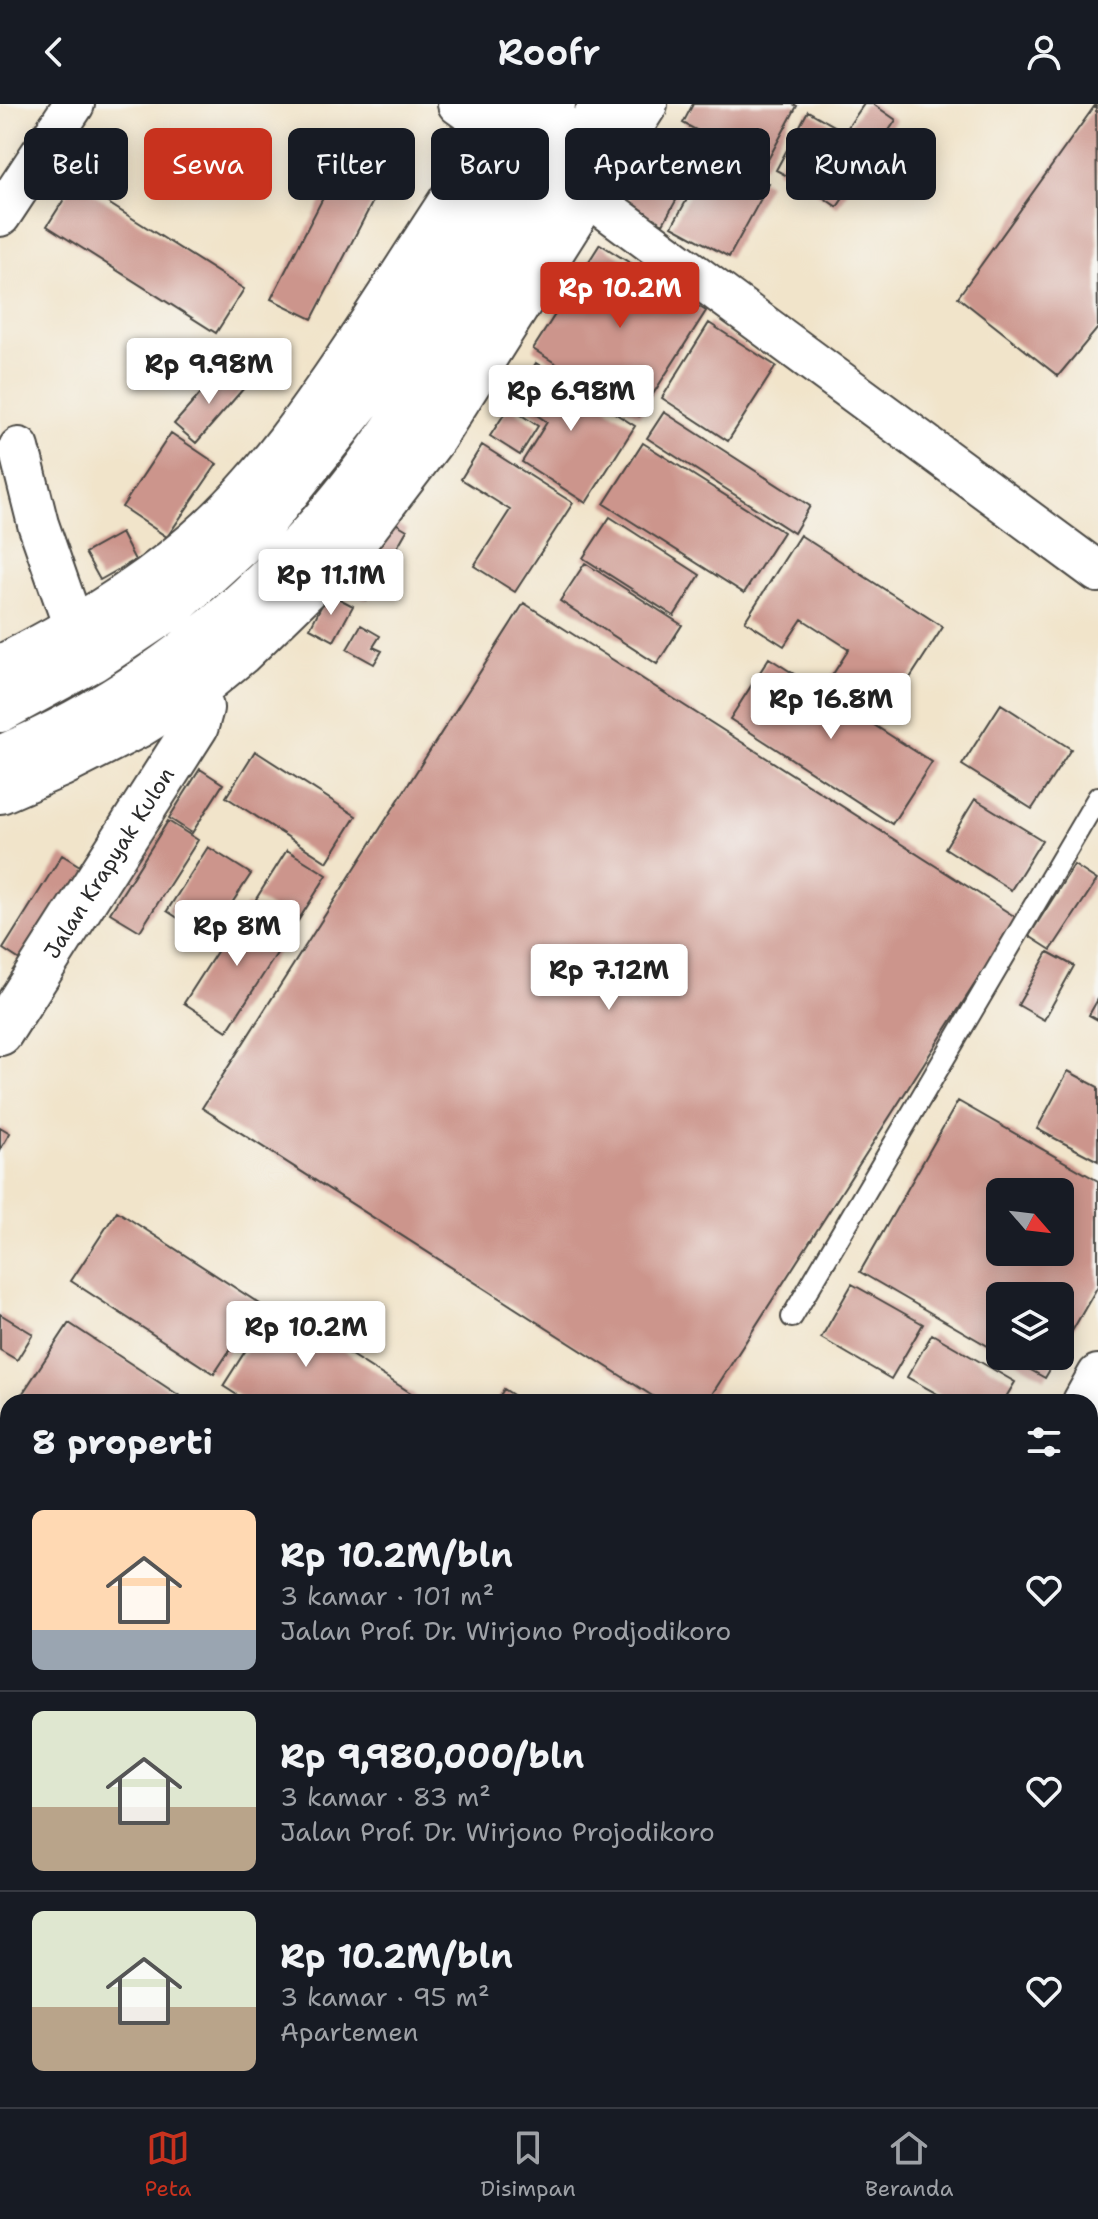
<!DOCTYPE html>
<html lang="id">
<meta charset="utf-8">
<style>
body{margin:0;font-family:"Shantell Sans",sans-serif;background:#20242c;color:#f1f3f6;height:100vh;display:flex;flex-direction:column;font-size:30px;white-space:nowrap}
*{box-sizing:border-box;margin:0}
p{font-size:26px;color:#9ea1a6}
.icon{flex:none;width:44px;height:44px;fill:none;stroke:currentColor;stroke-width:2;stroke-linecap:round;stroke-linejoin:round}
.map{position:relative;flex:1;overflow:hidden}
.drawer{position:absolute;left:0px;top:1290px;width:1098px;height:714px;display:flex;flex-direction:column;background:#171b24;border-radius:24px 24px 0 0;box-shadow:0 4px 20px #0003}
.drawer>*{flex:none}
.guide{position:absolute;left:24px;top:24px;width:1050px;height:72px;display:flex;gap:16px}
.needle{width:52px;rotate:118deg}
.controls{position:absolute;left:986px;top:1074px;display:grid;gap:16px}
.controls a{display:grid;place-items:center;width:88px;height:88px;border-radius:12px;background:#171b24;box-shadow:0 4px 20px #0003;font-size:40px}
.price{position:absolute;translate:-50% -68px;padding:0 18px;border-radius:8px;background:#fff;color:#222;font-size:26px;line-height:52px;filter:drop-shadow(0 2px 4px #0008)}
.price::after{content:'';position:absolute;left:50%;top:48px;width:24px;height:18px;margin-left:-12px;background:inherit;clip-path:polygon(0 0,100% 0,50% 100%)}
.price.on{background:#c8321e;color:#fff}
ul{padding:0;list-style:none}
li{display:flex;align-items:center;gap:24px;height:200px;padding:0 32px}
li+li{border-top:2px solid #363941}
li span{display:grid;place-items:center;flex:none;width:224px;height:160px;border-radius:12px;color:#555}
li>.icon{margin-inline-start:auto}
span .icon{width:96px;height:96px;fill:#fffc;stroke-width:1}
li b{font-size:34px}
h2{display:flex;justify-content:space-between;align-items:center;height:96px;padding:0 32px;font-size:34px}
.tag{padding:0 28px;border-radius:12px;background:#171b24;box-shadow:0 4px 20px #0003;font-size:28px;line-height:72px}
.tag.on{background:#c8321e;color:#fff}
header{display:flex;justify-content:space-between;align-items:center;height:104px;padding:0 32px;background:#171b24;font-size:36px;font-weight:600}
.tab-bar{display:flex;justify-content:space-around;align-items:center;height:112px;border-top:2px solid #363941;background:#171b24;font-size:22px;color:#9ea1a6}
.tab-bar a{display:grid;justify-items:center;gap:4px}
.tab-bar .on{color:#c8321e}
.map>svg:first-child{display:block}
</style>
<header><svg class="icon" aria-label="back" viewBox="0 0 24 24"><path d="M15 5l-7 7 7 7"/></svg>Roofr<svg class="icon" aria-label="person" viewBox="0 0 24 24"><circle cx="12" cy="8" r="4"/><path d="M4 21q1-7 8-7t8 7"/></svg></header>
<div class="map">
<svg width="1098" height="2003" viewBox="0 0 1098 2003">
<rect width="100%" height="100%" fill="#f6f6f2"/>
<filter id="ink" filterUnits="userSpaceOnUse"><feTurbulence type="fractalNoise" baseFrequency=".0125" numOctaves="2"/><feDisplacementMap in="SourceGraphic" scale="16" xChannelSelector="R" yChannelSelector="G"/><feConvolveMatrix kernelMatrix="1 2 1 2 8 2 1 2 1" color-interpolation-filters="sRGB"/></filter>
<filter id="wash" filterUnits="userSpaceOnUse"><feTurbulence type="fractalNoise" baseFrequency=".006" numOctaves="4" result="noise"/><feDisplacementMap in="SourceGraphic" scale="32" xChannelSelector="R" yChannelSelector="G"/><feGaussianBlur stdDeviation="1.8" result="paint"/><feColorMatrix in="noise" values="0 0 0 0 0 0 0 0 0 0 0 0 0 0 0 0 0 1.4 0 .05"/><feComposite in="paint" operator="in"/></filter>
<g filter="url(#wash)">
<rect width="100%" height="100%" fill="#f1e4ca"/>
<g id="blocks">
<path fill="#cc958c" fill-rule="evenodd" d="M693 0H793L797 2 764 63 683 19Z
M864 0H873L896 16 837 103 807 82Z
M1096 0 1098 224 1058 272 958 193Z
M808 7 836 23 804 81 776 66Z
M713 49 769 80 729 153 672 122Z
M652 52 689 73 663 120 626 100Z
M343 55 384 76 312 215 271 195Z
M75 78 244 185 216 229 47 122Z
M600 140 706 207 639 312 533 245Z
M709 219 776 262 728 337 662 294Z
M536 259 635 322 586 399 522 358 547 318 513 295Z
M222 265 244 284 196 339 174 320Z
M509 303 538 322 520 351 490 332Z
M664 308 810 402 794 429 647 334Z
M171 329 217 360 167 433 122 403Z
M643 339 783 428 744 489 604 400Z
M482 341 573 399 515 488 474 462 510 406 461 375Z
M610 413 700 471 674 512 583 454Z
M387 414 407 426 391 454 371 442Z
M121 429 135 456 100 476 85 449Z
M800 431 943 523 884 614 828 578 849 545 802 515 784 542 745 517Z
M369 445 389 456 366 496 346 485Z
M585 459 682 521 657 560 560 497Z
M328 489 353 502 334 537 310 524Z
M524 499 1017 814 707 1298H662L202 1004Z
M361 521 380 532 373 543 382 547 374 560 347 545Z
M769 554 932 658 892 720 730 615Z
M1001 600 1071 645 1032 705 962 661Z
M255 647 356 712 327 758 226 693Z
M200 665 223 680 192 729 169 714Z
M975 695 1042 736 1011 786 945 744Z
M168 717 198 736 140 827 110 809Z
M208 743 251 770 209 834 167 807Z
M287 746 327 771 296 820 256 795Z
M62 751 93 770 34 865 3 845Z
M1074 761 1097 776 1051 846 1029 832Z
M247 801 290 829 227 927 184 899Z
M1048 848 1074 862 1044 916 1018 901Z
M1098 895V916L1089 911Z
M1068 967 1098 983V1057L1037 1025Z
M958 997 1098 1077V1182L1060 1248V1192H1000V1249L860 1168ZM1000 1088H1060V1148H1000Z
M0 1023 10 1029 0 1046Z
M117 1107 260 1200 214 1270 71 1177Z
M852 1180 923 1220 891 1275 821 1234Z
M274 1202 425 1298H248L223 1282Z
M0 1210 33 1230 17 1256 0 1246Z
M69 1219 148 1271 189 1298H17Z
M932 1230 1015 1278 1003 1298H952L907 1273Z
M1006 1252H1058L1045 1274Z
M504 1285 524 1298H496Z
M8 1311V1797L0 1809V1323Z
M1098 1348V1415L1090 1410V1363Z
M1096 1426 1098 1427V1473L1090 1468V1436Z
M1090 1471 1097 1475 1090 1488Z
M1094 1617 1098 1620V1658L1090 1653V1623Z
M1090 1657 1098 1662V1725L1090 1738Z
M1098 1787V1857L1090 1852V1800Z
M1090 1855 1098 1860V1904L1090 1899Z
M0 1862 8 1867V1957L0 1969Z
M1090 1902 1098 1907V1920L1090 1933Z
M1098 1948V1999L1095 2003H1058L1063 1996H1090V1959Z
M8 1966V1996H129L125 2003H0V1978Z
M148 1996H380L392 2003H144Z
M417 1996H452L448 2003H428Z
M592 1996H669L665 2003H604Z
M751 1996H782L794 2003H747Z
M808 1996H875L870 2003H810L806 2000Z
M920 1996H989L984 2003H931Z
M992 1996H1049L1050 2003H987Z"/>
</g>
</g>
<g filter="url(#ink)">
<use href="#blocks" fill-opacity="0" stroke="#494743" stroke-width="2"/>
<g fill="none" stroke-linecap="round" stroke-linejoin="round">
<defs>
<path id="lane" d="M792 1213 1098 693"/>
<path id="street" d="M458 0 497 28
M587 91 1098 468
M0 112 74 0
M19 344 38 420 75 526
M1083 1298 1098 1271
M1090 1760 1098 1766
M1090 1953 1098 1941
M893 1996 902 2003
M713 2003 716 1996
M1057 2003 1061 1996"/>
<g id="secondary">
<path d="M0 564C69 529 135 491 194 440 264 380 318 300 369 223 418 149 465 73 516 0"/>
<path d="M0 687 60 661 139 621 195 586 240 549 354 438 434 333 645 0"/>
<path id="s1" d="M0 929 196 622 201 604 195 586"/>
</g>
<path id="highway" d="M0 606 92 556 170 504 259 423 362 294 553 0
M0 654C126 602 234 519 324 416 374 359 415 294 456 229 505 153 555 76 604 0"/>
</defs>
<use href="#lane" stroke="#494743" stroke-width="24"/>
<use href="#street" stroke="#494743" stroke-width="44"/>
<use href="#secondary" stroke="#494743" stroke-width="48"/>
<use href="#highway" stroke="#494743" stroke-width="48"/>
<use href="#lane" stroke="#fff" stroke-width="20"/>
<use href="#street" stroke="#fff" stroke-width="40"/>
<use href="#secondary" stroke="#fff" stroke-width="44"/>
<use href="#highway" stroke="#fff" stroke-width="44"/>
</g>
</g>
<g text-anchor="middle" stroke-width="6" stroke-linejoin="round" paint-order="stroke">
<g font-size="22" fill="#2b2b2b" stroke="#f6f6f2">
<text dy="8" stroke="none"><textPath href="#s1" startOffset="202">Jalan Krapyak Kulon</textPath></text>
</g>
</g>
</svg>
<div class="controls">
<a><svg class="needle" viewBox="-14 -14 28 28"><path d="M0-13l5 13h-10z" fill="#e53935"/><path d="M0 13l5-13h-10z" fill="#9ea1a6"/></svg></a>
<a><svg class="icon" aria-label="layers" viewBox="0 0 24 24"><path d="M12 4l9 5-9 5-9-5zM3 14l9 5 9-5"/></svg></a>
</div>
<b class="price on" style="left:620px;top:226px">Rp 10.2M</b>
<b class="price" style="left:209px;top:302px">Rp 9.98M</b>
<b class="price" style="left:571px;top:329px">Rp 6.98M</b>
<b class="price" style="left:331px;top:513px">Rp 11.1M</b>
<b class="price" style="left:831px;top:637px">Rp 16.8M</b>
<b class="price" style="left:237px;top:864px">Rp 8M</b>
<b class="price" style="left:609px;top:908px">Rp 7.12M</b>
<b class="price" style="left:306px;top:1265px">Rp 10.2M</b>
<div class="guide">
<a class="tag">Beli</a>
<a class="tag on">Sewa</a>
<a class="tag">Filter</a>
<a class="tag">Baru</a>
<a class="tag">Apartemen</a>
<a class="tag">Rumah</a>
</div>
<section class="drawer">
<h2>8 properti<svg class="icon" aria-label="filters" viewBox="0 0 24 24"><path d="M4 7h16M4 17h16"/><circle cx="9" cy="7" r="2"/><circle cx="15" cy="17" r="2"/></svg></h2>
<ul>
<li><span style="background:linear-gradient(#ffd9b3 75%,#9aa5b1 0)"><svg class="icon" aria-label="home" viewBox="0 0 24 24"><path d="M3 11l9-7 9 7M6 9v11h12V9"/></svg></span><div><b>Rp 10.2M/bln</b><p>3 kamar · 101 m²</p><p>Jalan Prof. Dr. Wirjono Prodjodikoro</p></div><svg class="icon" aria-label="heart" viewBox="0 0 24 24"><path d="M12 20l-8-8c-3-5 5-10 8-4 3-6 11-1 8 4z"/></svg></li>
<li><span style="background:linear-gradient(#dfe7d0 60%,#b9a48a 0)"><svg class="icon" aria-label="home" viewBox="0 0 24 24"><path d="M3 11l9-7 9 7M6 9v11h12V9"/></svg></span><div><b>Rp 9,980,000/bln</b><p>3 kamar · 83 m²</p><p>Jalan Prof. Dr. Wirjono Projodikoro</p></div><svg class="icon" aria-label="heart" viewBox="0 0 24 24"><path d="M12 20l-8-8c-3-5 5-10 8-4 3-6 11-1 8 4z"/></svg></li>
<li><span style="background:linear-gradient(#dfe7d0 60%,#b9a48a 0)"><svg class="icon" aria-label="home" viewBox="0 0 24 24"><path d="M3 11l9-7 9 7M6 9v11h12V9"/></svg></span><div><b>Rp 10.2M/bln</b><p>3 kamar · 95 m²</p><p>Apartemen</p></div><svg class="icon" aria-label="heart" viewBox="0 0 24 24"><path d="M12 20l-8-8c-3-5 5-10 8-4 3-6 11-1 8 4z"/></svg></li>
</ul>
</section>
</div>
<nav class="tab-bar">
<a class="on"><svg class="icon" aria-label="map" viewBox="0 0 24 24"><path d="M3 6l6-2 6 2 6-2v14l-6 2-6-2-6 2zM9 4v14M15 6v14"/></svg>Peta</a>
<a><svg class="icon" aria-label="saved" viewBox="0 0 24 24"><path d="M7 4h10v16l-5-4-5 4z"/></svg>Disimpan</a>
<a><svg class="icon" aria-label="home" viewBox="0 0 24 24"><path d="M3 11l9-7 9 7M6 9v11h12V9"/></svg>Beranda</a>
</nav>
